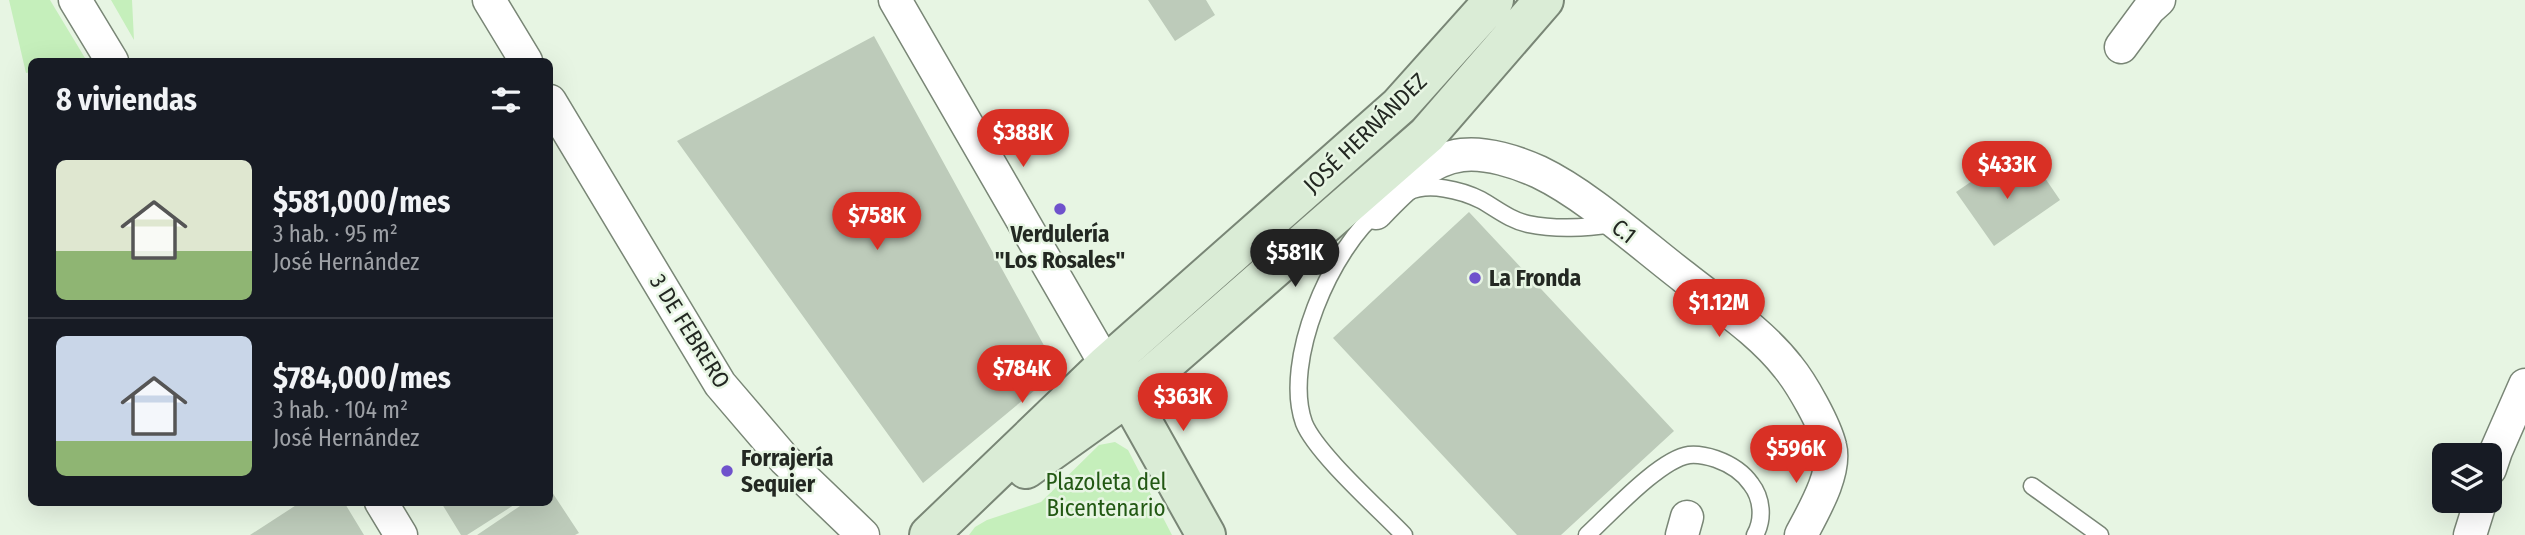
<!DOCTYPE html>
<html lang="es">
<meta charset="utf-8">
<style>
body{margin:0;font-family:"Fira Sans Condensed",sans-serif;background:#242831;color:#f1f3f6;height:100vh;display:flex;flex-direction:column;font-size:26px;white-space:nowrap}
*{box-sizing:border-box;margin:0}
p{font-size:23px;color:#9ea1a6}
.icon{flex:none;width:38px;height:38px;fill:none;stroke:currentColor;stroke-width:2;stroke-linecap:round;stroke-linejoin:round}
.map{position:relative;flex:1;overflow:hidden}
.details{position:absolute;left:28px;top:58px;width:525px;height:448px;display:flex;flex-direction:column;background:#171b24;border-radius:10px;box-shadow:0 7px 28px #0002}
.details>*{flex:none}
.buttons{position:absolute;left:2432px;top:443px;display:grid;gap:14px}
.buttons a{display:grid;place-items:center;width:70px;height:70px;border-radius:10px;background:#171b24;box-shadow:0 7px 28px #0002;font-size:35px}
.price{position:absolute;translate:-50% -60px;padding:0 16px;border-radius:24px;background:#d93025;color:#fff;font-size:23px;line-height:46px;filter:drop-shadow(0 2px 4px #0008)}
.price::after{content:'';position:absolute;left:50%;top:42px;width:21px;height:16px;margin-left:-10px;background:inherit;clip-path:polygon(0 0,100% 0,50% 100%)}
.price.current{background:#222;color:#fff}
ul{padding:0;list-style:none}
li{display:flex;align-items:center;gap:21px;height:175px;padding:0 28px}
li+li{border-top:2px solid #363941}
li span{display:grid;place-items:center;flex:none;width:196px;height:140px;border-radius:10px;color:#555}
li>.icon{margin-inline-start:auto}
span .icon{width:84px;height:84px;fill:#fffc;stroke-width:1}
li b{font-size:30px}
h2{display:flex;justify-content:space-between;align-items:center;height:84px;padding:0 28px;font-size:30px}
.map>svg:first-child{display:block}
</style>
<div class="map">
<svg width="2525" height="535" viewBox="0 0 2525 535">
<rect width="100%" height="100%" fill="#e7f5e3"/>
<path fill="#c5efbb" d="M9 0H50L85 58 74 61H32L31 72 26 73Z
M111 0H132L134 40Z
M1115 442 1128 450 1172 535H969L975 527 987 520 1041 502 1099 445Z"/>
<path fill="#bdcbba" d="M1148 0H1206L1215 15 1175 41Z
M874 36 1058 371 923 483 677 141Z
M2034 162 2060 200 1994 246 1956 192 1994 166 2005 182Z
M1469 212 1674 431 1561 535H1517L1333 338Z
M550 489 579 533 575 535H477L526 502H550Z
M301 502H344L364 535H250Z
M445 502H513L514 505 467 535H461L442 504Z"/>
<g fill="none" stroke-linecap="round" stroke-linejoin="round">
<defs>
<path id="lane" d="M1408 192C1428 182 1461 190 1481 200 1497 209 1510 220 1528 224 1557 230 1585 228 1614 224
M1381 209C1331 247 1282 362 1304 423 1316 453 1379 509 1404 535
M2032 486 2100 535
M1587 535C1610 514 1660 459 1689 455 1698 454 1707 456 1716 459 1730 464 1742 471 1751 484 1762 498 1764 519 1755 535"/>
<path id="street" d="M75 0 112 61
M489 0 526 61
M895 0 1106 365
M2121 47 2149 9 2159 0
M550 101 720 384 785 460 863 535
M1359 194 1376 213C1399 189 1427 159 1462 155 1486 152 1517 162 1539 172 1587 195 1641 244 1684 277 1719 305 1760 331 1788 367 1802 384 1825 425 1830 446 1837 472 1813 512 1801 535
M2490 469 2496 451 2525 385
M381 502 401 535
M1682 535 1687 517
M2470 535 2481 500"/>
<path id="secondary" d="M1114 375 1128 396 1206 535
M1026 469 1128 396 1427 135 1544 0
M929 535 1106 365 1399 106 1494 0"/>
</defs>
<use href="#lane" stroke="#798676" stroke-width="19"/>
<use href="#street" stroke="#798676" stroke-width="35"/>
<use href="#secondary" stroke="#798676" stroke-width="42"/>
<use href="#lane" stroke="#fff" stroke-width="16"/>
<use href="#street" stroke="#fff" stroke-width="32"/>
<use href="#secondary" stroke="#daecd6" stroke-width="38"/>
</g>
<g fill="#6f52cc" stroke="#e7f5e3" stroke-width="2.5">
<circle cx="1060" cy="209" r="7"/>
<circle cx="1475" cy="278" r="7"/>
<circle cx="727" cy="471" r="7"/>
</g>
<g text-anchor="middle" stroke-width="5" stroke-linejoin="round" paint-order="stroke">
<g font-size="23" fill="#232822" stroke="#e7f5e3">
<text transform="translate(1365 133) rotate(-44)" y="8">JOSÉ HERNÁNDEZ</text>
<text transform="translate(1624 231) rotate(38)" y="8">C.1</text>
<text transform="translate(690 331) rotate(58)" y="8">3 DE FEBRERO</text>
</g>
<g font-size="23" font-weight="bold" fill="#232822" stroke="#e7f5e3" text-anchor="start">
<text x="1060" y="242" text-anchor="middle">Verdulería<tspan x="1060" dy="26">"Los Rosales"</tspan></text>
<text x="1489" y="286">La Fronda</text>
<text x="741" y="466">Forrajería<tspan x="741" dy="26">Sequier</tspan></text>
</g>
<g font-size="23" fill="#225813" stroke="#e7f5e3">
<text x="1106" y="490">Plazoleta del<tspan x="1106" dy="26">Bicentenario</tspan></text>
</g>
</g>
</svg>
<div class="buttons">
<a><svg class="icon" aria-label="layers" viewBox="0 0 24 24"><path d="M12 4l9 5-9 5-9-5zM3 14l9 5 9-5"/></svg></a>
</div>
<b class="price" style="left:1023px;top:169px">$388K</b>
<b class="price" style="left:2007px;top:201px">$433K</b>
<b class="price" style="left:877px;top:252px">$758K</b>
<b class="price current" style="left:1295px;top:289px">$581K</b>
<b class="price" style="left:1719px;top:339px">$1.12M</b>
<b class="price" style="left:1022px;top:405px">$784K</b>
<b class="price" style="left:1183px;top:433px">$363K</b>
<b class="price" style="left:1796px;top:485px">$596K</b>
<section class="details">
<h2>8 viviendas<svg class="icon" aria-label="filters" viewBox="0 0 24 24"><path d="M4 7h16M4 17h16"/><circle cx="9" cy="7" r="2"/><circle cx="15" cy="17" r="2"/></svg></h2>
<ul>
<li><span style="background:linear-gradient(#dfe7d0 65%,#8fb573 0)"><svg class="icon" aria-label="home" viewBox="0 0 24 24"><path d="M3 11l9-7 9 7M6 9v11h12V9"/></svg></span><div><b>$581,000/mes</b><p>3 hab. · 95 m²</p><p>José Hernández</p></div></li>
<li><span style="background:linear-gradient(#c9d6e8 75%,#8fb573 0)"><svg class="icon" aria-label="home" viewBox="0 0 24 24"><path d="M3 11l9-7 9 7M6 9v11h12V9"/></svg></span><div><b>$784,000/mes</b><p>3 hab. · 104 m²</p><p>José Hernández</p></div></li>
</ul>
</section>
</div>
